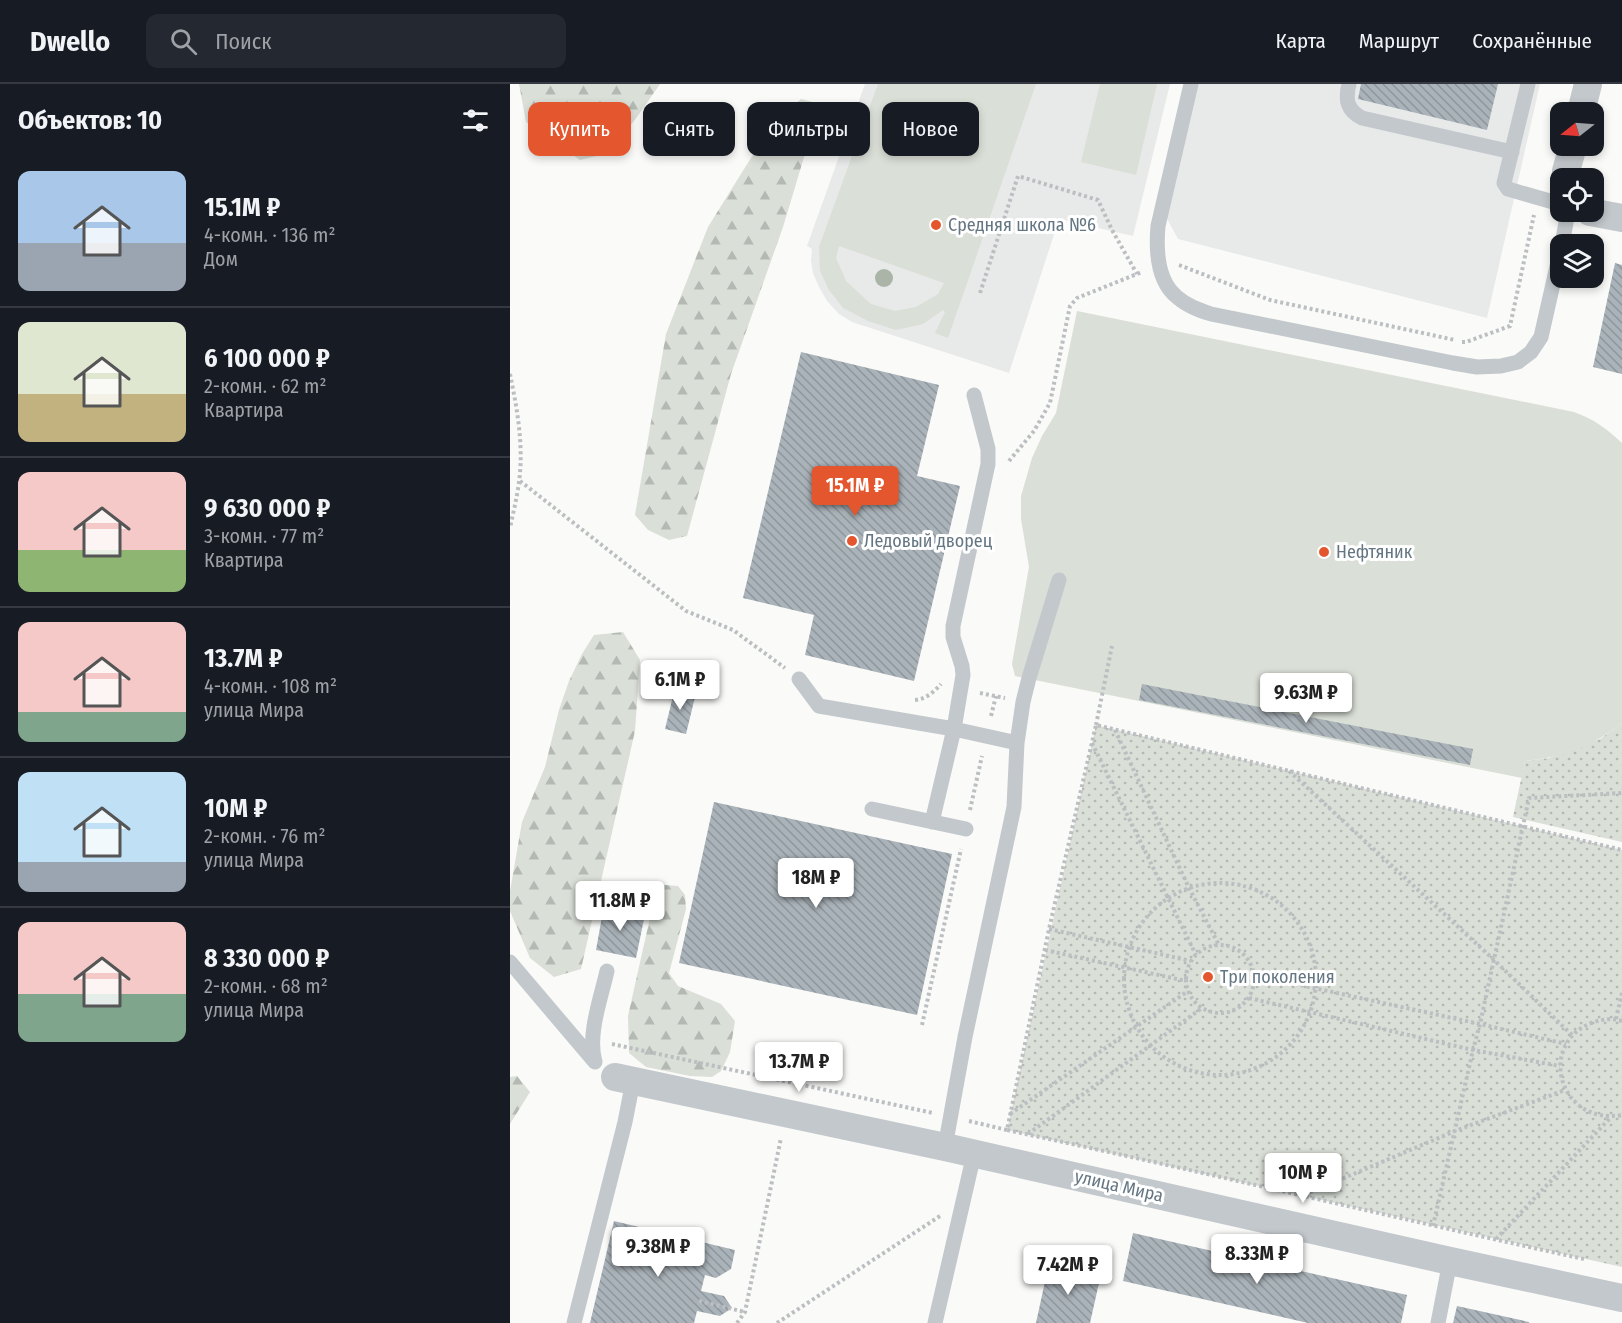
<!DOCTYPE html>
<html lang="ru">
<meta charset="utf-8">
<style>
body{margin:0;font-family:"Fira Sans Condensed",sans-serif;background:#242831;color:#f1f3f6;height:100vh;display:flex;flex-direction:column;font-size:22px;white-space:nowrap}
*{box-sizing:border-box;margin:0}
p{font-size:20px;color:#9ea1a6}
.icon{flex:none;width:33px;height:33px;fill:none;stroke:currentColor;stroke-width:2;stroke-linecap:round;stroke-linejoin:round}
.map{position:relative;flex:1;overflow:hidden}
.sheet{display:flex;flex-direction:column;background:#171b24;width:510px}
.sheet>*{flex:none}
.guide{position:absolute;left:18px;top:18px;width:570px;height:54px;display:flex;gap:12px}
.needle{width:39px;rotate:253deg}
.fabs{position:absolute;left:1040px;top:18px;display:grid;gap:12px}
.fabs a{display:grid;place-items:center;width:54px;height:54px;border-radius:12px;background:#171b24;box-shadow:0 3px 9px #0003;font-size:30px}
.price{position:absolute;translate:-50% -51px;padding:0 14px;border-radius:6px;background:#fff;color:#222;font-size:20px;line-height:39px;filter:drop-shadow(0 2px 3px #0008)}
.price::after{content:'';position:absolute;left:50%;top:36px;width:18px;height:14px;margin-left:-9px;background:inherit;clip-path:polygon(0 0,100% 0,50% 100%)}
.price.current{background:#e4572e;color:#fff}
ul{padding:0;list-style:none}
li{display:flex;align-items:center;gap:18px;height:150px;padding:0 18px}
li+li{border-top:2px solid #363941}
li span{display:grid;place-items:center;flex:none;width:168px;height:120px;border-radius:12px;color:#555}
li>.icon{margin-inline-start:auto}
span .icon{width:72px;height:72px;fill:#fffc;stroke-width:1}
li b{font-size:26px}
h2{display:flex;justify-content:space-between;align-items:center;height:72px;padding:0 18px;font-size:26px}
.tag{padding:0 21px;border-radius:12px;background:#171b24;box-shadow:0 3px 9px #0003;font-size:21px;line-height:54px}
.tag.current{background:#e4572e;color:#fff}
header{display:flex;align-items:center;gap:36px;box-sizing:border-box;height:84px;padding:0 30px;background:#171b24;border-bottom:2px solid #363941}
header strong{font-size:28px}
nav{display:flex;gap:33px;margin-inline-start:auto;font-size:21px}
.search{width:420px;height:54px;background:#242831;display:flex;align-items:center;gap:15px;box-sizing:border-box;padding:0 21px;border-radius:12px;color:#9ea1a6;font-size:22px}
main{display:flex;flex:1;min-height:0}
.map>svg:first-child{display:block}
</style>
<header>
<strong>Dwello</strong>
<div class="search"><svg class="icon" aria-label="search" viewBox="0 0 24 24"><circle cx="10" cy="10" r="6"/><path d="M15 15l6 6"/></svg>Поиск</div>
<nav><a>Карта</a><a>Маршрут</a><a>Сохранённые</a></nav>
</header>
<main>
<section class="sheet">
<h2>Объектов: 10<svg class="icon" aria-label="filters" viewBox="0 0 24 24"><path d="M4 7h16M4 17h16"/><circle cx="9" cy="7" r="2"/><circle cx="15" cy="17" r="2"/></svg></h2>
<ul>
<li><span style="background:linear-gradient(#a9c7e8 60%,#9aa5b1 0)"><svg class="icon" aria-label="home" viewBox="0 0 24 24"><path d="M3 11l9-7 9 7M6 9v11h12V9"/></svg></span><div><b>15.1M ₽</b><p>4-комн. · 136 m²</p><p>Дом</p></div></li>
<li><span style="background:linear-gradient(#dfe7d0 60%,#c2b280 0)"><svg class="icon" aria-label="home" viewBox="0 0 24 24"><path d="M3 11l9-7 9 7M6 9v11h12V9"/></svg></span><div><b>6 100 000 ₽</b><p>2-комн. · 62 m²</p><p>Квартира</p></div></li>
<li><span style="background:linear-gradient(#f6c9c9 65%,#8fb573 0)"><svg class="icon" aria-label="home" viewBox="0 0 24 24"><path d="M3 11l9-7 9 7M6 9v11h12V9"/></svg></span><div><b>9 630 000 ₽</b><p>3-комн. · 77 m²</p><p>Квартира</p></div></li>
<li><span style="background:linear-gradient(#f6c9c9 75%,#7fa58c 0)"><svg class="icon" aria-label="home" viewBox="0 0 24 24"><path d="M3 11l9-7 9 7M6 9v11h12V9"/></svg></span><div><b>13.7M ₽</b><p>4-комн. · 108 m²</p><p>улица Мира</p></div></li>
<li><span style="background:linear-gradient(#bfe0f5 75%,#9aa5b1 0)"><svg class="icon" aria-label="home" viewBox="0 0 24 24"><path d="M3 11l9-7 9 7M6 9v11h12V9"/></svg></span><div><b>10M ₽</b><p>2-комн. · 76 m²</p><p>улица Мира</p></div></li>
<li><span style="background:linear-gradient(#f6c9c9 60%,#7fa58c 0)"><svg class="icon" aria-label="home" viewBox="0 0 24 24"><path d="M3 11l9-7 9 7M6 9v11h12V9"/></svg></span><div><b>8 330 000 ₽</b><p>2-комн. · 68 m²</p><p>улица Мира</p></div></li>
</ul>
</section>
<div class="map">
<svg width="1112" height="1239" viewBox="0 0 1112 1239">
<defs>
<pattern id="green-dots" width="8" height="8" patternUnits="userSpaceOnUse" patternTransform="scale(1.5)"><rect width="8" height="8" fill="#dadfd7"/><path d="M2 2h.1M6 6h.1" fill="none" stroke="#b4b9b4" stroke-width="1.8" stroke-linecap="round"/></pattern>
<pattern id="forest-firs" width="22" height="20" patternUnits="userSpaceOnUse" patternTransform="scale(1.5)"><rect width="22" height="20" fill="#dadfd7"/><path d="M5 1l3.5 6h-7zM16 11l3.5 6h-7z" fill="#b4b9b4"/></pattern>
<pattern id="building-back-hatch" width="6" height="6" patternUnits="userSpaceOnUse" patternTransform="scale(1.5)"><rect width="6" height="6" fill="#aab3b9"/><path d="M-1 5l2 2M0 0l6 6M5-1l2 2" fill="none" stroke="#8e969c"/></pattern>
</defs>
<rect width="100%" height="100%" fill="#fafaf8"/>
<path fill="#e8e9e9" d="M355 0H660L623 152 549 135 499 289 342 238 329 230 317 217 309 203 303 189 301 177 302 165 297 162Z
M685 0H1030L977 234 668 155 655 131Z"/>
<path fill="url(#green-dots)" d="M1112 639V758L1003 733 1015 677 1039 674 1090 655Z
M586 641 1112 766V1183L497 1046Z"/>
<path fill="url(#forest-firs)" d="M9 0H150L127 33 99 69 70 76 16 38Z
M291 15 310 20 273 143 221 290 177 452 159 456 138 446 125 431 156 250 198 143 259 45Z
M113 548 130 576 125 647 71 885 44 893 20 874 0 827V807L12 738 35 683 49 626 59 597 72 570 84 551Z
M155 801 168 802 175 811 176 825 159 889 168 902 211 920 225 937 220 968 211 987 202 993 180 992 136 983 119 969 118 932 146 807Z
M7 992 20 1008 0 1040V993Z"/>
<path fill="#dadfd7" fill-rule="evenodd" d="M368 0H526L438 254 425 249 435 228 433 226 413 240 386 246 358 237 333 224 319 206 310 187 309 163ZM329 162 434 199 428 210 406 223 385 227 361 220 336 197 326 174Z
M590 0H647L626 91 571 78Z
M567 227 1064 328C1085 336 1096 344 1112 359V639C1077 665 1058 672 1015 677L1012 694 505 592 502 580 519 483 511 435V412L522 374 532 352 546 329Z"/>
<path fill="url(#building-back-hatch)" d="M851 0H988L977 46 848 15Z
M1105 179 1112 181V290L1083 283Z
M291 268 429 301 407 392 450 402 404 597 295 571 304 531 233 514Z
M632 600 963 665 960 681 629 616Z
M165 604 186 609 176 650 155 645Z
M204 718 442 770 407 931 169 879Z
M106 820 122 824 120 832 134 835 126 874 86 866 93 827 105 829Z
M104 1137 225 1166 221 1185 206 1194 195 1191 191 1207 214 1212 222 1224 210 1232 187 1227 184 1239H80Z
M623 1149 897 1211 891 1239H798L613 1197Z
M539 1179 591 1190 580 1239H526Z
M947 1222 1019 1238V1239H943Z"/>
<g fill="none" stroke-linecap="round" stroke-linejoin="round">
<path stroke="#bbbfc2" stroke-width="4" stroke-dasharray="3 3" stroke-linecap="butt" d="M669 181 760 216 945 256
M470 209 508 92 588 116 602 146 627 190
M952 258H956L1000 242 1024 131
M0 290C7 324 14 362 9 398 7 414 3 429 0 444
M499 377 524 347 540 319 560 222 567 214 632 188
M10 397 176 527 223 546 275 584
M470 609 495 614
M405 616C416 615 424 608 431 600
M481 632 486 612
M586 641 602 562
M605 646 679 804 709 861
M582 659 686 871
M779 687 983 875 1062 951
M460 726 472 672
M614 895a96 96 0 1 1 192 0a96 96 0 1 1-192 0Z
M539 845 681 877
M676 895a34 34 0 1 1 68 0a34 34 0 1 1-68 0Z
M535 866 676 897
M744 891 970 940 1056 960
M739 914 963 966 1050 982
M1106 935 1112 909
M1112 937C1102 934 1094 935 1084 938 1026 958 1048 1042 1112 1031
M412 941 451 765
M102 960 423 1029
M500 1030 678 907
M459 1037 497 1046
M518 1050 692 924
M794 1111 945 1047 1055 1006
M923 1142 963 966 970 940 1019 714 1112 709
M986 1155 1101 1033
M1074 1175C881 1133 690 1087 497 1046L539 845 586 641 1112 766
M189 1217 235 1228
M227 1239 235 1228 271 1054
M267 1239 430 1132"/>
<path stroke="#c3c8cc" stroke-width="15" d="M681 0 648 142C646 165 647 197 667 213 677 222 689 226 701 230L943 279 967 283 991 282 1008 278 1021 268 1031 253 1050 169
M839 0C835 16 837 26 852 34L1002 68
M1018 0 994 99 998 105 1050 120
M1052 160 1058 128
M289 595 309 622 444 645 507 659
M362 725 456 745
M422 738 444 645 453 591 452 582 443 553V542L478 380V365L464 311
M0 878 84 977
M85 978C77 951 91 914 97 887
M435 1063 455 953 504 723 507 659 513 618 519 594 549 496
M64 1239 115 1038 123 997
M425 1239 464 1070
M928 1239 940 1177"/>
<path stroke="#c3c8cc" stroke-width="28" d="M1071 28 1078 0
M1057 94 1056 87 1063 62
M1080 128 1112 134
M105 993 435 1063 940 1177 1112 1214"/>
</g>
<circle fill="#aab4a7" cx="374" cy="194" r="9"/>
<g fill="#e4572e" stroke="#fff" stroke-width="2">
<circle cx="426" cy="141" r="6"/>
<circle cx="342" cy="457" r="6"/>
<circle cx="814" cy="468" r="6"/>
<circle cx="698" cy="893" r="6"/>
</g>
<g text-anchor="middle" stroke-width="6" stroke-linejoin="round" paint-order="stroke">
<g font-size="18" fill="#657683" stroke="#fff" text-anchor="start">
<text x="438" y="147">Средняя школа №6</text>
<text x="354" y="463">Ледовый дворец</text>
<text x="826" y="474">Нефтяник</text>
<text x="710" y="899">Три поколения</text>
</g>
<g font-size="18" fill="#657683" stroke="#fff">
<text transform="translate(609 1102) rotate(13)" y="6">улица Мира</text>
</g>
</g>
</svg>
<div class="fabs">
<a><svg class="needle" viewBox="-14 -14 28 28"><path d="M0-13l5 13h-10z" fill="#e53935"/><path d="M0 13l5-13h-10z" fill="#9ea1a6"/></svg></a>
<a><svg class="icon" aria-label="locate" viewBox="0 0 24 24"><circle cx="12" cy="12" r="6"/><path d="M12 2v4M12 18v4M2 12h4M18 12h4"/></svg></a>
<a><svg class="icon" aria-label="layers" viewBox="0 0 24 24"><path d="M12 4l9 5-9 5-9-5zM3 14l9 5 9-5"/></svg></a>
</div>
<b class="price current" style="left:345px;top:433px">15.1M ₽</b>
<b class="price" style="left:170px;top:627px">6.1M ₽</b>
<b class="price" style="left:796px;top:640px">9.63M ₽</b>
<b class="price" style="left:306px;top:825px">18M ₽</b>
<b class="price" style="left:110px;top:848px">11.8M ₽</b>
<b class="price" style="left:289px;top:1009px">13.7M ₽</b>
<b class="price" style="left:793px;top:1120px">10M ₽</b>
<b class="price" style="left:148px;top:1194px">9.38M ₽</b>
<b class="price" style="left:747px;top:1201px">8.33M ₽</b>
<b class="price" style="left:558px;top:1212px">7.42M ₽</b>
<div class="guide">
<a class="tag current">Купить</a>
<a class="tag">Снять</a>
<a class="tag">Фильтры</a>
<a class="tag">Новое</a>
</div>
</div>
</main>
